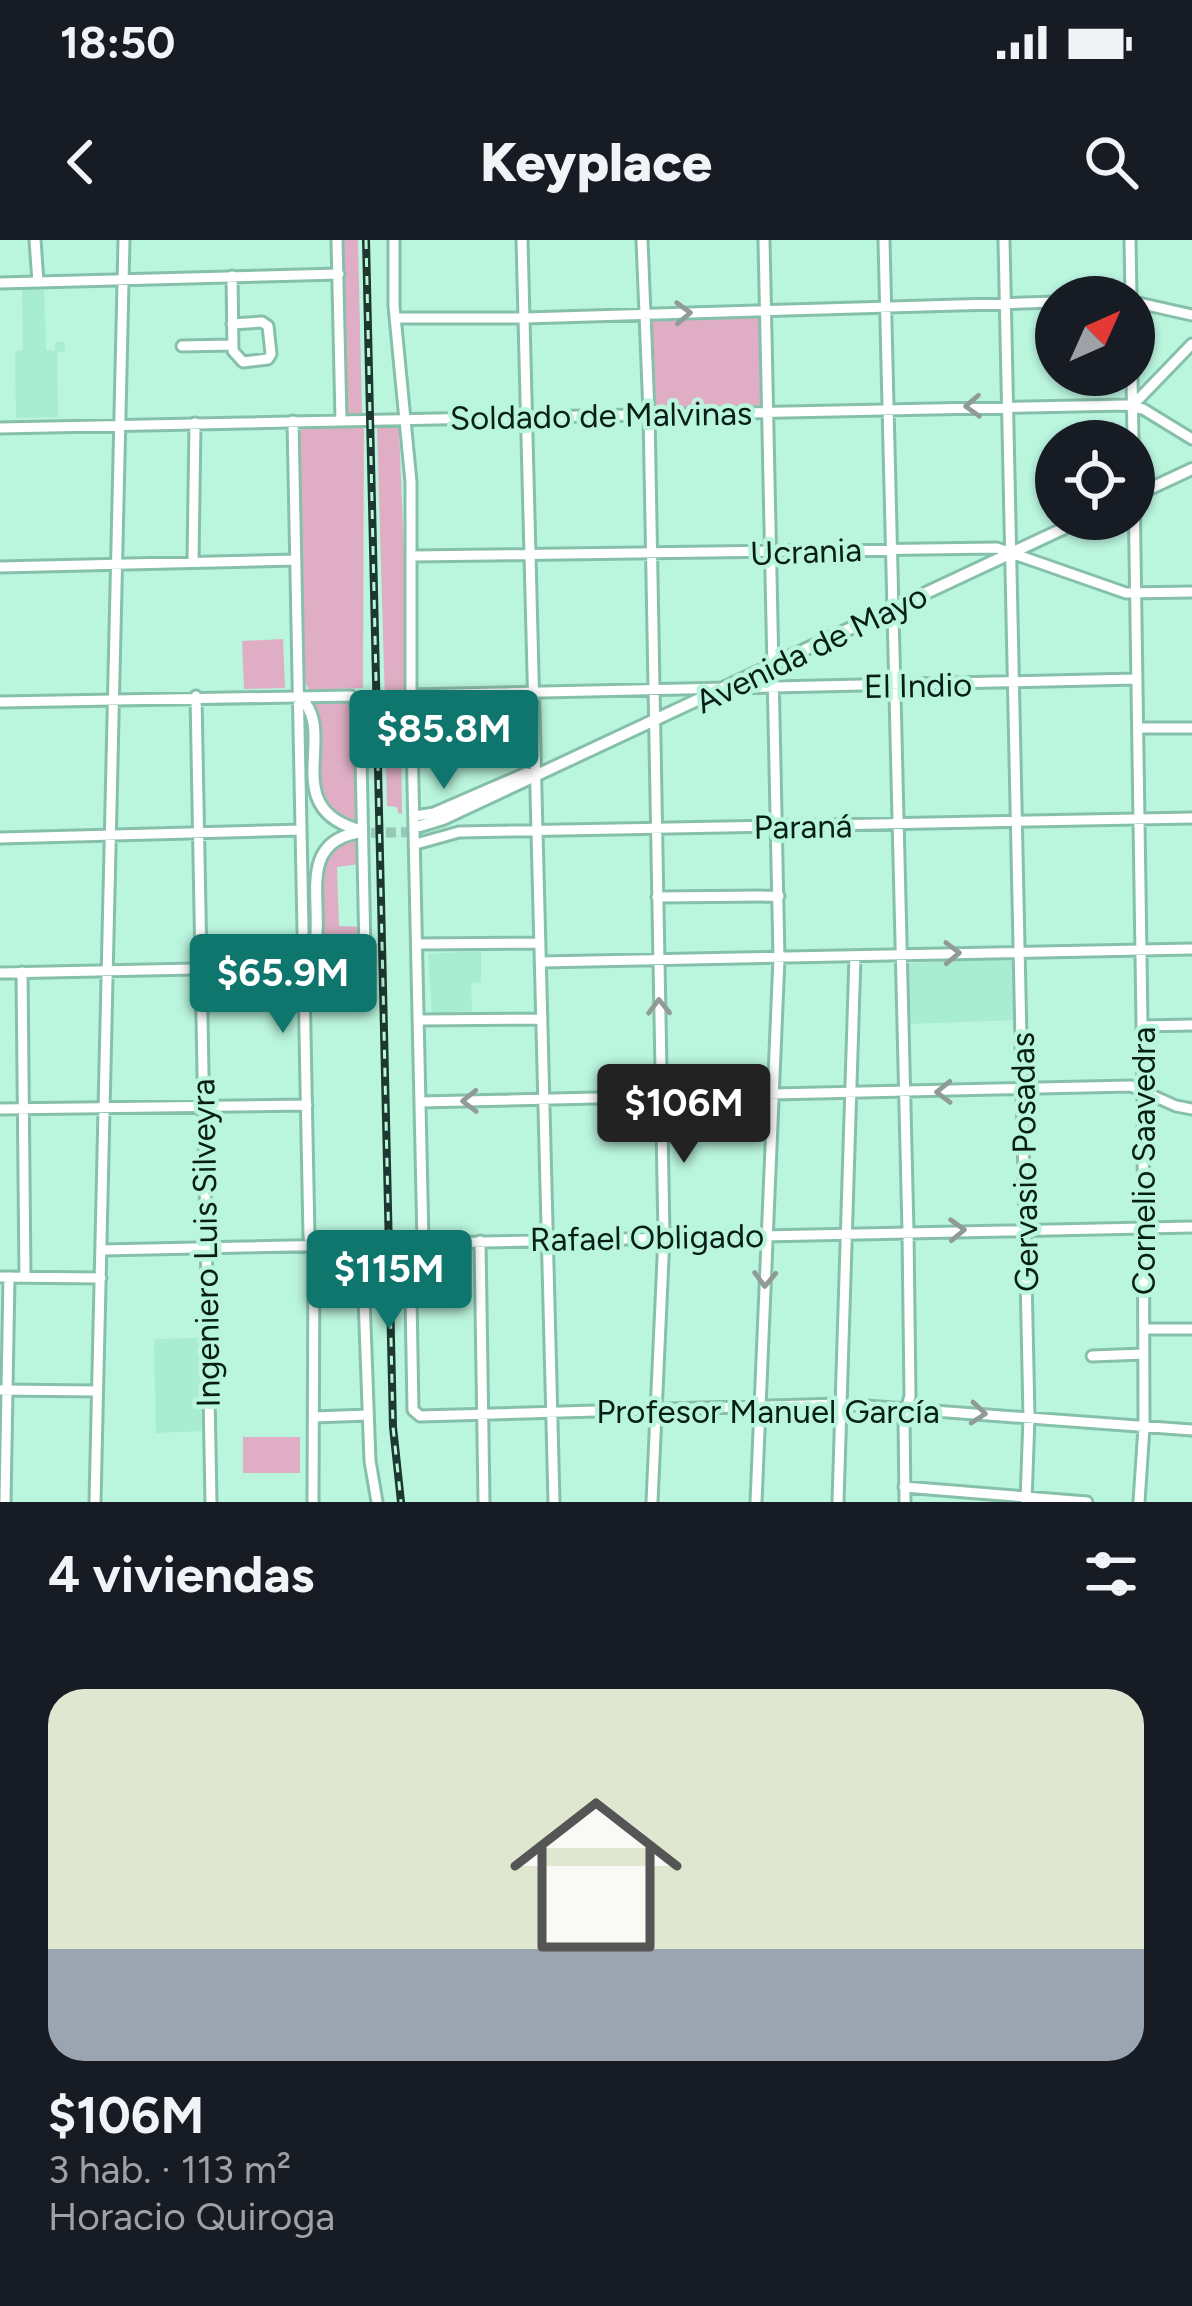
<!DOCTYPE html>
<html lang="es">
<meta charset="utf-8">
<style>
body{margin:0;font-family:Figtree,sans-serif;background:#20242c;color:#f1f3f6;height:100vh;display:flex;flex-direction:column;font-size:45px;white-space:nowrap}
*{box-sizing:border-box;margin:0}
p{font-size:39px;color:#9ea1a6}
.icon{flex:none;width:66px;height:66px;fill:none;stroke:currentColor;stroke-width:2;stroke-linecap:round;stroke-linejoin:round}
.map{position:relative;height:1262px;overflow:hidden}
.sheet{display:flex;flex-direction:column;background:#171b24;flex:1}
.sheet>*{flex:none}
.needle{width:78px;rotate:45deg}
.fabs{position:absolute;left:1035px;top:36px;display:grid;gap:24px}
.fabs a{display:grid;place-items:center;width:120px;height:120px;border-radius:50%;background:#171b24;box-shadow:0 3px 9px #0004;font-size:60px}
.price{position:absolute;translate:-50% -102px;padding:0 27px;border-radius:12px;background:#0f766e;color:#fff;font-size:39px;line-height:78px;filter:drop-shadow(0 3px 6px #0008)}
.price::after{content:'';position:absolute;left:50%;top:72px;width:36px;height:27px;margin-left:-18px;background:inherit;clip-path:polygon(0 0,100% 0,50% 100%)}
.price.on{background:#222;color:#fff}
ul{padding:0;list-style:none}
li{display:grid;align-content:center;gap:24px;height:636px;padding:0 48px}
li span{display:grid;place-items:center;height:372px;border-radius:36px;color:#555}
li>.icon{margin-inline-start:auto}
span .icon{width:216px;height:216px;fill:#fffc;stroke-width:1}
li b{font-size:51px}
h2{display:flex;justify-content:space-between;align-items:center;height:144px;padding:0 48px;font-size:51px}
.status{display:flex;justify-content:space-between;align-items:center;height:84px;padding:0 60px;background:#171b24;direction:ltr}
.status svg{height:33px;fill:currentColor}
header{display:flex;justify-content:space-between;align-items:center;height:156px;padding:0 48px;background:#171b24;font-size:54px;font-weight:800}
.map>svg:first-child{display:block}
</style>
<div class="status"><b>18:50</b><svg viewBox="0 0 49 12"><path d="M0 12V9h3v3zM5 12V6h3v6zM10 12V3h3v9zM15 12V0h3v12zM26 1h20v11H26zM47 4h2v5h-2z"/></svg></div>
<header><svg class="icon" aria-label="back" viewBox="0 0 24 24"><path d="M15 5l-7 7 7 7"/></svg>Keyplace<svg class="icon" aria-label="search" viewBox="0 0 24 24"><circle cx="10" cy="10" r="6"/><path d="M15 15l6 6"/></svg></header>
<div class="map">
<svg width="1192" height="1262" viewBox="0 0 1192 1262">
<rect width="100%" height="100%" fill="#baf5de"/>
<path fill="#a8ecd2" d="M44 47 46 110 55 111V102H65V111L57 112 58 177 16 178 15 111 23 110 22 48Z
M481 711V742L471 743 472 772 432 773 428 714Z
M1010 718 1014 720 1016 780 909 784 907 726 910 723Z
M199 1098 202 1191 156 1193 154 1099Z"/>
<path fill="#dfaec5" d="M342 0H358L362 174 347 175Z
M764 75 768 165 654 168 651 78Z
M393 185 399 189 408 411 406 502 401 504 402 574 398 573 397 567 387 566 385 483 389 482V465L385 464 377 187Z
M303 187H364L363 448 309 450 304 440 299 193Z
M283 399 285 448 244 449 242 401Z
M308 459 350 460 356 472 357 582 342 580 319 556 313 469Z
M357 596 359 624 337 627 339 686 362 687 361 712 345 722H311L322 621 337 603Z
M243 1197H300V1233H243Z"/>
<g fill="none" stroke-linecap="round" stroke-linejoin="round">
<path stroke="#96cab6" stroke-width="10" stroke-dasharray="10 5" stroke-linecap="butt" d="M356 593 421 592"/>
<defs>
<path id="minor" d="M35 0 38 42
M337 0 341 181
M394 0V66L411 242V455L423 1002
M522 0 554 1262
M642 0 649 173 664 996 652 1262
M884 0 908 991 910 1156 904 1176 905 1262
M1004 0 1029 1177 1026 1262
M1130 0 1131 57
M232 36 233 111 243 122 268 119 271 114 268 86 262 82 232 84
M0 43 339 34
M1134 62 1192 75
M395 78H525L1056 62
M182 106 232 105
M1132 135 1133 201
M1132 166 1192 104
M293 181 309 997 314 1012 313 1262
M0 188 1126 165 1143 169 1192 199
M1134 245 1143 851 1144 1187 1139 1262
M413 316 997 308 1126 353 1192 352
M193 322 195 183
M0 327 296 320
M411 455 1136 439
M196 456 211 1262
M0 462 351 456 360 470 365 712 349 726 0 733
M1138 488H1192
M415 576 434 573 526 533 537 535
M0 598 301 590
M416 604 459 592 1192 578
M657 657 779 656
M417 704 540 703
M541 722 1192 709
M22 732 25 1037
M419 780 542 779
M1142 786 1192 785
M420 862 1131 846 1176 866 1192 869
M0 869 307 865
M480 1001 484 1262
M410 1002 413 1170 420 1176 840 1164 1192 1190
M362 1003 370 1221 377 1262
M102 1010 1192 987
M0 1037 101 1038
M1144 1089H1192
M1092 1116 1144 1114
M0 1150 97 1151
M314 1177 368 1175
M904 1247 1087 1262
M5 1262 9 1037
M95 1262 124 0
M756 1262 779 718 764 0
M838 1262 855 716"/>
<path id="major" d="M1134 256 1192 229
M298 456C341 489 277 565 356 589
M420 586 443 579 1084 279
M304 726C309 717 314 709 316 699 321 658 300 604 356 593"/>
</defs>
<use href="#minor" stroke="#87c0aa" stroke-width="15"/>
<use href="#major" stroke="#87c0aa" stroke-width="16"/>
<use href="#minor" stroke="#fff" stroke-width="9"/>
<use href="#major" stroke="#fff" stroke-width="10"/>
<defs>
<path id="rail" d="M366 0 393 1187 401 1262"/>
</defs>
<use href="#rail" stroke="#1d3830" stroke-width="8"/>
<use href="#rail" stroke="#baf5de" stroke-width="3" stroke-dasharray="9" stroke-linecap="butt"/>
</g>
<defs><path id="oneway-chevron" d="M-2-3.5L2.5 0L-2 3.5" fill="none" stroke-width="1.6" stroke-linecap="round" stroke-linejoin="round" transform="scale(3)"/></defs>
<g stroke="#909a97">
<use href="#oneway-chevron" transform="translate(683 73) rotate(-2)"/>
<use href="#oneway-chevron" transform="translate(973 166) rotate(177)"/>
<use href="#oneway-chevron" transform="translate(952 713) rotate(-1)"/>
<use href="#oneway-chevron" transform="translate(659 767) rotate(-91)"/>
<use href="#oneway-chevron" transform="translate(944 852) rotate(179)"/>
<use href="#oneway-chevron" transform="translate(470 861) rotate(179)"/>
<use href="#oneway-chevron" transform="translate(957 990) rotate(-2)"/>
<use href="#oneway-chevron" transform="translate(765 1039) rotate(92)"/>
<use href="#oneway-chevron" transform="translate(978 1173) rotate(5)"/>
</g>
<g text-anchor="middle" stroke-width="9" stroke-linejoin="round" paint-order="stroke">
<g font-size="33" fill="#081f18" stroke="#baf5de">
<text transform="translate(601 175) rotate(-1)" y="12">Soldado de Malvinas</text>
<text transform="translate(806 311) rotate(-2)" y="12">Ucrania</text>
<text transform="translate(811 408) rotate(-26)" y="12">Avenida de Mayo</text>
<text transform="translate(918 445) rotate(-1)" y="12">El Indio</text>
<text transform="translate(803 586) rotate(-1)" y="12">Paraná</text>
<text transform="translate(1143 921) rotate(-90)" y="12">Cornelio Saavedra</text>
<text transform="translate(1024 922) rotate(-91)" y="12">Gervasio Posadas</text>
<text transform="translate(647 997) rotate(-1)" y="12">Rafael Obligado</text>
<text transform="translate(205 1003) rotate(-91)" y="12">Ingeniero Luis Silveyra</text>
<text x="768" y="1183">Profesor Manuel García</text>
</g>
</g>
</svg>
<div class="fabs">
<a><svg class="needle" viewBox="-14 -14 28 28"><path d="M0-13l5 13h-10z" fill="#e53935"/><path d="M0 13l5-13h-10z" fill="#9ea1a6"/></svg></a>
<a><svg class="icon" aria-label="locate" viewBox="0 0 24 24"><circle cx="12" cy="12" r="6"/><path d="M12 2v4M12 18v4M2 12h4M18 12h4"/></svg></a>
</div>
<b class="price" style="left:444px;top:552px">$85.8M</b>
<b class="price" style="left:283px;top:796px">$65.9M</b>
<b class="price on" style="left:684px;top:926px">$106M</b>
<b class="price" style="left:389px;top:1092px">$115M</b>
</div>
<section class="sheet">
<h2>4 viviendas<svg class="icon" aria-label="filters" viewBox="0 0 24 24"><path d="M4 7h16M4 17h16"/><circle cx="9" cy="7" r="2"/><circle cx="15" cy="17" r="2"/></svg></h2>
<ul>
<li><span style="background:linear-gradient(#dfe7d0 70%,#9aa5b1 0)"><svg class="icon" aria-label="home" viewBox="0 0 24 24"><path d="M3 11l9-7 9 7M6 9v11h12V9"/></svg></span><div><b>$106M</b><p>3 hab. · 113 m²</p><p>Horacio Quiroga</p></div></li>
</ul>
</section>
